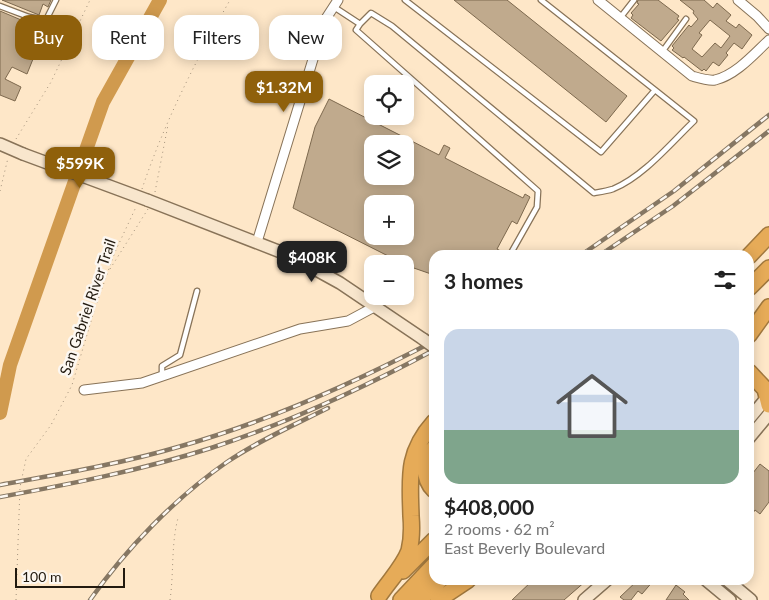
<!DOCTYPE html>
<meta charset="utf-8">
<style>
body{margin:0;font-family:Lato,sans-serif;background:#f6f6f6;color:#222;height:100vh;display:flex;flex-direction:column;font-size:19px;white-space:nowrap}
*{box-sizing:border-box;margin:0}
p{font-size:16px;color:#767676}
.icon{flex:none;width:28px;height:28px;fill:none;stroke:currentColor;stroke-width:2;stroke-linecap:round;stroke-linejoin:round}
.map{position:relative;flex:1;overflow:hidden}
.drawer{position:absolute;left:429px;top:250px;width:325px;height:335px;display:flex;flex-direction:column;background:#fff;border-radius:15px;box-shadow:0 2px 12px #0003}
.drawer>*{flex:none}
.hud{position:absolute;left:15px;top:15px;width:339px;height:45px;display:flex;gap:10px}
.controls{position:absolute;left:364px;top:75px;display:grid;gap:10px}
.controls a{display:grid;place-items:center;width:50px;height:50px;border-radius:10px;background:#fff;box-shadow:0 2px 12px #0003;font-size:25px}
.scale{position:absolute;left:15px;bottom:12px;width:110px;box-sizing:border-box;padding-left:5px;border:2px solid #221a0f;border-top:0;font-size:14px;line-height:18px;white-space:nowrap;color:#221a0f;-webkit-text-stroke:4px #fcf7f1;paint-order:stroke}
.price{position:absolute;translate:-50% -42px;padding:0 11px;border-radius:10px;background:#8f600b;color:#fff;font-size:16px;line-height:32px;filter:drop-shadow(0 1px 2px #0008)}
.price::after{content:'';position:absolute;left:50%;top:30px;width:15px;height:11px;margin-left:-8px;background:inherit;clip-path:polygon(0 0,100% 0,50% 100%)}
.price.current{background:#222;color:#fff}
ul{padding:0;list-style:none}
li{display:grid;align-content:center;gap:10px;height:265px;padding:0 15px}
li span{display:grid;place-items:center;height:155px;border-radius:15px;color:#555}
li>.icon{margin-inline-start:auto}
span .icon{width:90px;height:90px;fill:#fffc;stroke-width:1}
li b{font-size:21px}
h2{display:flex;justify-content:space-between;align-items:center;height:60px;padding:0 15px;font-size:21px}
.chip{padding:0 18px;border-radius:15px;background:#fff;box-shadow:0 2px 12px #0003;font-size:18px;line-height:45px}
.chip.current{background:#8f600b;color:#fff}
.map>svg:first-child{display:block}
</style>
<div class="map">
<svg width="769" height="600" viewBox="0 0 769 600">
<rect width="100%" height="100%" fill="#fee7c8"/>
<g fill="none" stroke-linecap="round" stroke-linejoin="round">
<path stroke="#d09a4e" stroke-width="14" d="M0 413 10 365 103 102 160 0"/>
</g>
<path fill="#c0aa8d" stroke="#7d694e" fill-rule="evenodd" d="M2 0H51L48 7 43 4 39 15Z
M454 0H507L627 96 606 122Z
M638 0H658L679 16 677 19 679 20 661 41 631 18 633 15 631 13 639 4 637 3Z
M680 0H704L713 8 717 3 731 15 726 21 736 28 739 24 752 35 742 49 734 43 726 53 728 55 719 66 713 62 706 71 704 69 702 71 684 57 683 58 672 50 674 48 672 46 689 25 691 27 698 19 693 13 694 11ZM710 20 730 36 721 48 715 43 702 57 692 49 702 35 699 33Z
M0 11 33 25 32 29 47 36 44 44 22 35 17 46 35 54 27 74 12 67 5 79 21 87 15 101 0 95Z
M329 99 439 155 444 145 450 148 445 158 523 198 525 194 530 197 517 224 512 221 497 249 508 255H434V275L408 266 293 208 315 127ZM372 144H405V176H372ZM372 204H405V236H372Z
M760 464 769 471V502L760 514 755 510 749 519V478Z
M533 580H587L564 600H512Z
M638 580H654L642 594 638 591 631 600H624L620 597Z
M676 585 685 592 683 594 689 600H666Z"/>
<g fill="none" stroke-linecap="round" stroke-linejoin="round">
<defs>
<path id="lane" d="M405 0 601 152 655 90 541 0
M0 6 29 17 46 20 56 0
M334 7 360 24 371 13 392 26 594 193C600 192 607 191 613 189 643 177 671 143 694 121L655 90
M620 18 634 0
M360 24 356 30 538 191 537 207 511 253
M662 52 686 19
M162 376V366L180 355 197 291"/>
<path id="street" d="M598 0 692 76C699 78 708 81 715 80 736 75 754 54 769 40
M738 0 757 16 769 29
M257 242 325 20 338 0
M84 390 142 383 300 329 348 321 376 306"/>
<path id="secondary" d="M0 144 23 154
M147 200 291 256 340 283 423 339
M749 419 769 395
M749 438 769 414
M706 580 730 600
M727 580 751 600
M584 600 607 580"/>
<path id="highway" d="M749 256 769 235
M749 288 769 268
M749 335 769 307
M749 372 765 389 769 405
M434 448C422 459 423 479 434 490
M403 571 434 540
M379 596C389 581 403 567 409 551 412 539 412 528 411 516 410 478 406 453 434 422
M401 600 434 565
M419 600 440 580
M438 600 468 580"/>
</defs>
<use href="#lane" stroke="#887358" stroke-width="7"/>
<use href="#street" stroke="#887358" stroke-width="11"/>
<use href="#secondary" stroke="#887358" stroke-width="14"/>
<use href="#highway" stroke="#a1783e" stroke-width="18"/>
<path stroke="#a2917b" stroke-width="1" stroke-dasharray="1 4" stroke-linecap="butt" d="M16 139 51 82 90 0
M142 189C164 123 196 60 230 0
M0 191 8 158
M155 192 168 125
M110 269 148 209
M16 600 20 487 26 459 51 425 72 385 95 308 115 252 136 207
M170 600C174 572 171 545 178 518"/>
<use href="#lane" stroke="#fff" stroke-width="4.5"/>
<use href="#street" stroke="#fff" stroke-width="9"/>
<use href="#secondary" stroke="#f8e6cd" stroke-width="11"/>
<use href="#highway" stroke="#e6ab58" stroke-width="15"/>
<defs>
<path id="rail" d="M581 255 674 191 769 115
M600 255 673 206 769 131
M0 485C60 474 120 464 178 447 267 422 352 384 434 341
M0 497C71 484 142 470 211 448 285 424 365 387 434 350
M90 600C126 549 175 498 227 462 258 441 294 425 328 408"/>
</defs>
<use href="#rail" stroke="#867763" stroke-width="4.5"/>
<use href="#rail" stroke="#fcf7f1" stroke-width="2.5" stroke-dasharray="8" stroke-linecap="butt"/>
<defs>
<path id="secondary-bridge" d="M23 154 147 200
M423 339 434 347"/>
</defs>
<use href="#secondary-bridge" stroke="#887358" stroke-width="14" stroke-linecap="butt"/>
<use href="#secondary-bridge" stroke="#f8e6cd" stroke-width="11"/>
</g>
<g text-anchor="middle" stroke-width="5" stroke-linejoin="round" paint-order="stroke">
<g font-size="15" fill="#221a0f" stroke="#fcf7f1">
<text transform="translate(88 307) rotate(-71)" y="5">San Gabriel River Trail</text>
</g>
</g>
</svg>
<div class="controls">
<a><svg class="icon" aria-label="locate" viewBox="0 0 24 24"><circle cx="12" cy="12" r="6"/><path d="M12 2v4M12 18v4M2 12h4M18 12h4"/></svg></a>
<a><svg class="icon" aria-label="layers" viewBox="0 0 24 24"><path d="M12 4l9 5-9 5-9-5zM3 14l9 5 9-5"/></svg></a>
<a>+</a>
<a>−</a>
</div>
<div class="scale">100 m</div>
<b class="price" style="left:284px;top:113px">$1.32M</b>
<b class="price" style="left:80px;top:189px">$599K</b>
<b class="price current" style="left:312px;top:283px">$408K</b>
<div class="hud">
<a class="chip current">Buy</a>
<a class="chip">Rent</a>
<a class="chip">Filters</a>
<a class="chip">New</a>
</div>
<section class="drawer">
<h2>3 homes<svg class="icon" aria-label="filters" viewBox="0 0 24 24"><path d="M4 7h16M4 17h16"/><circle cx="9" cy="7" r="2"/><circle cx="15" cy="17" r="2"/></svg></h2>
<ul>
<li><span style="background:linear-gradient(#c9d6e8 65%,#7fa58c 0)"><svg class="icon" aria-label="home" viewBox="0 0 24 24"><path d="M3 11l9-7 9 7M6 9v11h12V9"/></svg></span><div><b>$408,000</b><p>2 rooms · 62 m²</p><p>East Beverly Boulevard</p></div></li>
</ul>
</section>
</div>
